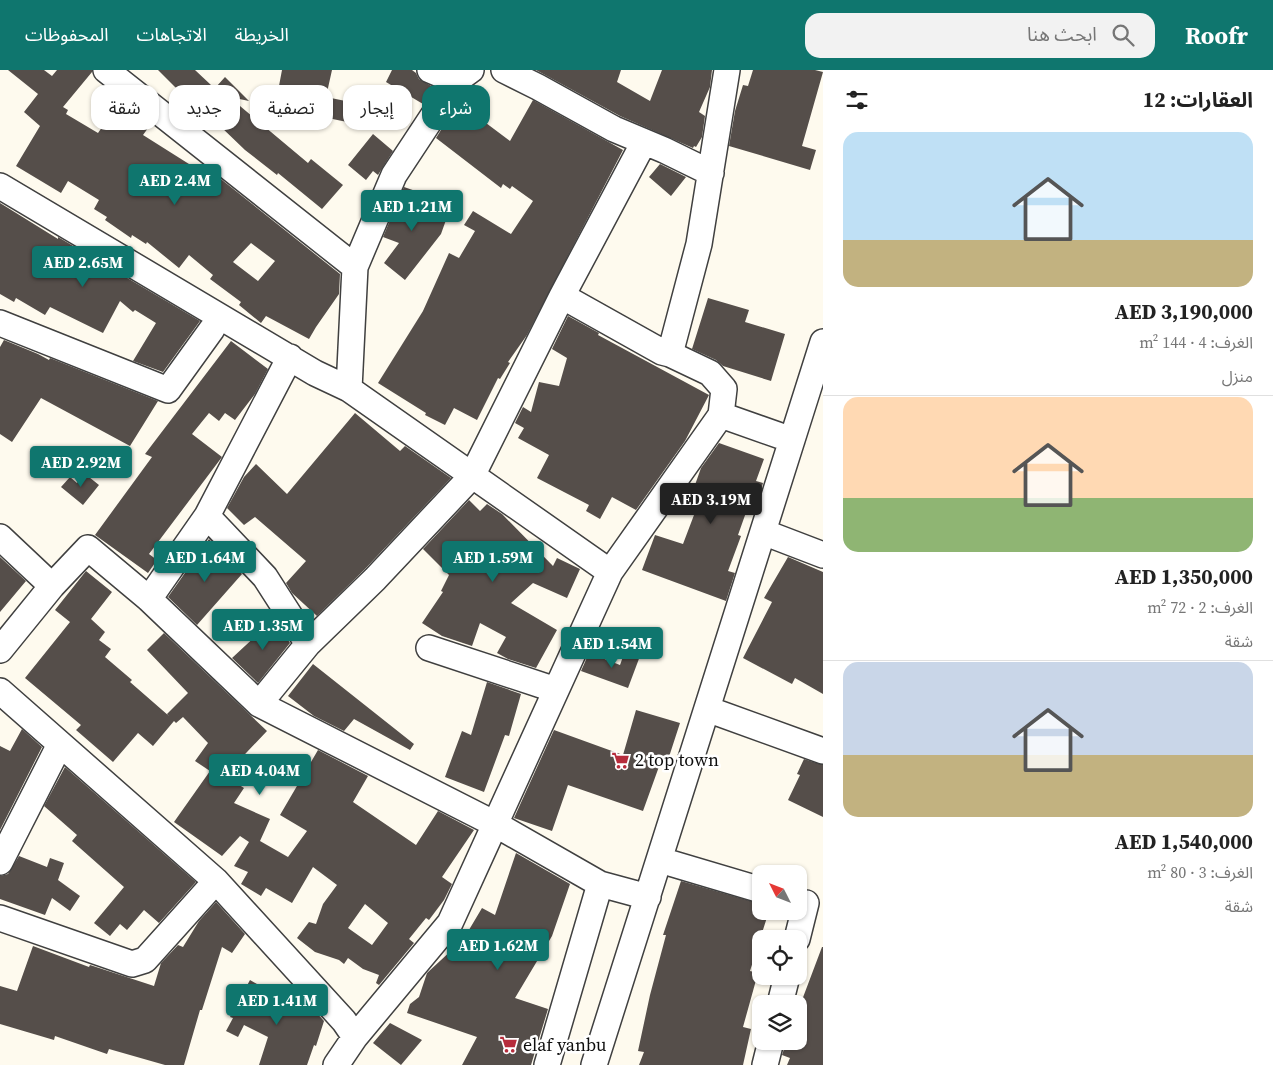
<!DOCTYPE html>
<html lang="ar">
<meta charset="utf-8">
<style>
body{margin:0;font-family:"Source Serif 4","Noto Sans Arabic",serif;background:#f2f2f2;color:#222;direction:rtl;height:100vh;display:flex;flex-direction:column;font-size:19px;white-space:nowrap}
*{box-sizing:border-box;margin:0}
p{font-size:16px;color:#767676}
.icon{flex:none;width:28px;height:28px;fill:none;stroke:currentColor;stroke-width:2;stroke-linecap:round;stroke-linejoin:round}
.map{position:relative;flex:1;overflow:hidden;direction:ltr}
.panel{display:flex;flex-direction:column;background:#fff;width:450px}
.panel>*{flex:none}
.banner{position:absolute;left:15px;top:15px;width:475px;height:45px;direction:rtl;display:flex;gap:10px}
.needle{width:32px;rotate:312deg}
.buttons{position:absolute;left:752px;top:795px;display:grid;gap:10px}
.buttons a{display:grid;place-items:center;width:55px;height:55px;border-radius:10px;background:#fff;box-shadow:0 1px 4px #0004;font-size:25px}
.price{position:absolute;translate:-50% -42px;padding:0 11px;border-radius:5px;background:#0f766e;color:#fff;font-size:16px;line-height:32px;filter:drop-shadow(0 1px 2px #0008)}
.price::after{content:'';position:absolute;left:50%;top:30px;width:15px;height:11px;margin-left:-8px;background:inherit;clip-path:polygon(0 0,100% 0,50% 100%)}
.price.selected{background:#222;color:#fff}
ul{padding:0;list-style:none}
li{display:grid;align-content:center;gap:10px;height:265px;padding:0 20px}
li+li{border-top:1px solid #e0e0e0}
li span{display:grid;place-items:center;height:155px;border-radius:15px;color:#555}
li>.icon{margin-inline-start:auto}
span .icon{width:90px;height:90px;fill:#fffc;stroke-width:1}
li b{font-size:21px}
h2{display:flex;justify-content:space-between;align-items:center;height:60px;padding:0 20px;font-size:21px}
.tag{padding:0 18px;border-radius:15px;background:#fff;box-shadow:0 1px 4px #0004;font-size:18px;line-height:45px}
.tag.selected{background:#0f766e;color:#fff}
header{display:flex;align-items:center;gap:30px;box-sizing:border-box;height:70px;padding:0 25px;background:#0f766e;color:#fff}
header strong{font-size:24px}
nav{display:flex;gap:28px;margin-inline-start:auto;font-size:18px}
.search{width:350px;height:45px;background:#f2f2f2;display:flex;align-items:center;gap:12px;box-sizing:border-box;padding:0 18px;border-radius:15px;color:#767676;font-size:19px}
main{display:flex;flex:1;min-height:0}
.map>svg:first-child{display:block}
</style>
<header>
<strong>Roofr</strong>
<div class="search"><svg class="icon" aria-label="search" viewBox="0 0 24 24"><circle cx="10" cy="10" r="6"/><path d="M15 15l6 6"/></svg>ابحث هنا</div>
<nav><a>الخريطة</a><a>الاتجاهات</a><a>المحفوظات</a></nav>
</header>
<main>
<section class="panel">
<h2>العقارات: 12<svg class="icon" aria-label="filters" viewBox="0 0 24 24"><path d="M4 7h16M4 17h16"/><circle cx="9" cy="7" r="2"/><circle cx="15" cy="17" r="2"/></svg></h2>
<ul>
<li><span style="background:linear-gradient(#bfe0f5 70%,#c2b280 0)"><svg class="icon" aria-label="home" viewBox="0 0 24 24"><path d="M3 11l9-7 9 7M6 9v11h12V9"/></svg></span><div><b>AED 3,190,000</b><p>الغرف: 4 · 144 m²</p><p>منزل</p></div></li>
<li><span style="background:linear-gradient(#ffd9b3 65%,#8fb573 0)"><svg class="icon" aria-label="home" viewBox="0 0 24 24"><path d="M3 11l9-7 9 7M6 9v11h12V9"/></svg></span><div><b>AED 1,350,000</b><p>الغرف: 2 · 72 m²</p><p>شقة</p></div></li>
<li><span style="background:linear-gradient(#c9d6e8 60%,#c2b280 0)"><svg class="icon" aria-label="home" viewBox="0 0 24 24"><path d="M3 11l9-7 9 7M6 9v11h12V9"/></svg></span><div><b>AED 1,540,000</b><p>الغرف: 3 · 80 m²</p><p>شقة</p></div></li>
</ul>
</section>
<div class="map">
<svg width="823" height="995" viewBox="0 0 823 995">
<rect width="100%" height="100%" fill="#fefaee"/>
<path fill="#554e4a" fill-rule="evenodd" d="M8 0H44L52 6 57 0H92V2L63 37 68 40 66 44 98 63 119 33 136 45 137 43 151 54 143 65 208 106 212 102 340 204 339 224 316 257 309 269 266 246 261 253 239 235 241 232 210 209 213 205 189 185 179 198 147 172 146 174 132 165 131 168 105 150 107 147 94 139 99 130 68 111 61 123 16 96 40 56 24 42 38 24ZM251 173 275 191 258 211 233 192Z
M158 0H195L211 15 192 34Z
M282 0H332L326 27 375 37 371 57 275 37Z
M392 0H412L416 3 419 9 433 17 423 34 386 12Z
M536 0H621L617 12 650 31 662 0H712L710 17 699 42 705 46 702 67 696 77 694 76 693 78 620 46Z
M753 0H815L823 2 802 76 816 80 810 100 729 76 735 41 743 15 748 16Z
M225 7 249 31 225 26 216 17Z
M466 21 475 27 466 38 510 71 533 30 623 80 527 265 508 292 510 293 500 309 498 308 477 350 454 338 445 355 425 345 426 343 378 313 423 241 449 183 459 188 475 161 464 155 473 141 511 164 533 131 512 116 510 119 503 114 501 118 436 68 446 52 458 55 448 49Z
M240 36 308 93 311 89 343 115 322 139 278 103 277 105 245 80 220 56Z
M373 64 393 81 378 105 373 101 366 110 348 95Z
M660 94 686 107 671 126 649 107Z
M404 117 430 126 424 142 446 150 441 164 405 210 384 193 399 173 383 167Z
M0 133 58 169V167L200 251 163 302 133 291 156 253 135 240 133 242 120 231 103 263 50 237 45 245 16 228 14 232 0 224Z
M708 228 749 240 745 252 785 264 771 311 723 296 716 290 692 279Z
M568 246 599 263 598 265 709 325 685 371 636 440 612 427 600 449 586 441 589 435 537 408 549 385 518 368 524 358 515 353 523 337 531 342 539 312 559 316 567 288 552 279Z
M4 270 38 284 49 290 50 288 158 331 130 376 41 328 12 372 0 364V277Z
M231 271 268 299 255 324 235 350 225 343 219 351 209 343 192 364 222 387 149 484 157 490 148 503 95 465 152 387 145 384Z
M355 343 400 381 405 376 451 408 365 499 317 546 292 523 286 513 306 491 255 447 244 455 227 438 244 407 256 394 287 424Z
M719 373 764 389 756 411 763 413 756 436 749 434 738 465 741 466 728 501 735 503 726 531 642 500 655 465 683 474 694 445 685 443 701 398Z
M84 403 99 415 83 435 61 417 70 407 77 413Z
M469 430 480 441 487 434 502 444 553 496 557 488 580 499 567 528 533 513 511 533 557 560 536 598 508 589 497 583 506 567 480 553 472 576 442 566 422 553 443 522 441 521 449 505 423 479Z
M209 469 242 504 197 555 168 527Z
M0 487 26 511 0 542Z
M788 487 823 502V624L795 608 792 614 743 588 772 532 764 528Z
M86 501 112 522 91 549 105 562 99 570 111 579 105 587 132 610 130 612 169 646 167 644 188 623 147 580 164 563 267 661 229 701 234 704 230 709 244 718 234 733 270 749 260 771 288 787 307 761 280 745 318 680 368 706 353 732 416 775 438 741 474 760 442 807 452 814 444 830 429 850 426 848 409 869 414 873 379 915 376 913 379 905 363 899 348 888 344 894 339 890 315 882 297 868 309 852 316 854 323 834 337 815 313 797 292 833 266 818 261 826 241 814 248 802 234 796 249 772 240 766 222 786 174 752 210 701 195 691 208 673 183 647 176 653 174 651 153 676 138 663 113 692 76 660 81 655 25 608 70 552 55 540ZM365 834 388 853 372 875 348 858Z
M274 549 290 573 258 613 232 588Z
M625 581 640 586 628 618 581 601 589 583 620 595Z
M313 594 414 674 410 680 354 649 344 661 314 646 288 626Z
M487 612 521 624 509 666 505 665 484 722 445 707 462 661 471 665Z
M636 640 680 653 667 693 661 691 643 741 568 715 552 761 514 748 554 660 623 685Z
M22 659 42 677 0 760V676L10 681Z
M804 689 823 695V747L788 730 800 705 797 704Z
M65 697 196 812 159 853 144 840 127 860 120 854 110 866 94 853 124 817 72 771 77 765 44 736Z
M516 783 570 814 552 866 515 928 548 939 531 995H462L477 967 407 943 410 934 419 927 427 903 454 878 457 880 482 838 495 845Z
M19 786 47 797 50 788 64 793 58 810 80 826 70 841 52 828 45 845 0 829V806L8 804Z
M681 811 761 834V841H769L750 901 758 903 743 957 751 959 743 995H639L644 982 638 981 650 925 666 865H663Z
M216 832 245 864 232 883 222 877 202 940H200L184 995H165L109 979 107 984 55 966 54 970 0 954V916L17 921 33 876 89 897 90 895 154 916 161 893 178 875 183 877 199 851Z
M822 877H823V995H787L790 988 782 985 785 976 786 971H799V938Z
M250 910 262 917 263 916 279 924 277 928 315 941 324 951 316 976 314 975 307 995H259L268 967 244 955 238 967 226 961 233 948 230 947Z
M390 953 422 970 401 995 373 973Z"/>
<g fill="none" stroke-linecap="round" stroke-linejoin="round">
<defs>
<path id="minor" d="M106 0 355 197 349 319
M430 0 456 11
M504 0 538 17 614 59 664 80 711 103
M0 116 315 303 349 319 610 502
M355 197 394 105 456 11 471 0
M562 226 662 282 670 284
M0 253 168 320 212 259
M721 345 724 319 710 303 670 284 699 174 727 0
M207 446 265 507 308 574
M763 462 823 485
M0 467 52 516
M149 529 207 446 290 287
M429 578 556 620
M0 580 52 516 88 478 149 529 259 634 495 754 600 814 648 827
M0 621 216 811 344 951 355 967
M259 634 308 574 375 509 472 406 562 226 644 72
M707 639 823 681
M660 790 761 820
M0 792 56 682
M0 848 132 894 145 890 216 811
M797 869 806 833
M780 934 787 906
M336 995 355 967 450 853 610 502 721 345 792 370
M547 995 600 814
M594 995 823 272
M765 995 771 971"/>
</defs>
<use href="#minor" stroke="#404040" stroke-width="28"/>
<use href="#minor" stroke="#fff" stroke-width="25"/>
</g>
<defs>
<symbol id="supermarket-bare" viewBox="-9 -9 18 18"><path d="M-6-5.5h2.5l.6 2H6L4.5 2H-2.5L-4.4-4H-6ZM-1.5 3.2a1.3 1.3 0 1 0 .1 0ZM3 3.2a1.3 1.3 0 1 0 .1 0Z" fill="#b62d3c" stroke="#fff" stroke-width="2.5" paint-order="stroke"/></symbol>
</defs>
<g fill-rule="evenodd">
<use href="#supermarket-bare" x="608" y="678" width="25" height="25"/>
<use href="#supermarket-bare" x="496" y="962" width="25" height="25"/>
</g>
<g text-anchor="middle" stroke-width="5" stroke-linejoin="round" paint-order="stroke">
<g font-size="18" fill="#0d0d0d" stroke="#fff" text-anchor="start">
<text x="635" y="696">2 top town</text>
<text x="523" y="981">elaf yanbu</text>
</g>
</g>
</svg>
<div class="buttons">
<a><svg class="needle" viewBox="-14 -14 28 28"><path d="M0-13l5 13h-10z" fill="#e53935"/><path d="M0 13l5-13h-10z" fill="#767676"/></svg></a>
<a><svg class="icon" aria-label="locate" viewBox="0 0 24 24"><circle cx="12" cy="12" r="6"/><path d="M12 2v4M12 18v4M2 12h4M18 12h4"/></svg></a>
<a><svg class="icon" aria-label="layers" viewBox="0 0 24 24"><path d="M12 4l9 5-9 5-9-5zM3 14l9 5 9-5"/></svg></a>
</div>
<b class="price" style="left:175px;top:136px">AED 2.4M</b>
<b class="price" style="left:412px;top:162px">AED 1.21M</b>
<b class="price" style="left:83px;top:218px">AED 2.65M</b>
<b class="price" style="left:81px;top:418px">AED 2.92M</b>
<b class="price selected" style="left:711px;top:455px">AED 3.19M</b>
<b class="price" style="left:205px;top:513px">AED 1.64M</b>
<b class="price" style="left:493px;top:513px">AED 1.59M</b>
<b class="price" style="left:263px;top:581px">AED 1.35M</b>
<b class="price" style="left:612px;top:599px">AED 1.54M</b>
<b class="price" style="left:260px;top:726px">AED 4.04M</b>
<b class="price" style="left:498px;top:901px">AED 1.62M</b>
<b class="price" style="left:277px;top:956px">AED 1.41M</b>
<div class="banner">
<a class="tag selected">شراء</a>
<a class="tag">إيجار</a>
<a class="tag">تصفية</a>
<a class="tag">جديد</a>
<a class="tag">شقة</a>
</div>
</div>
</main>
